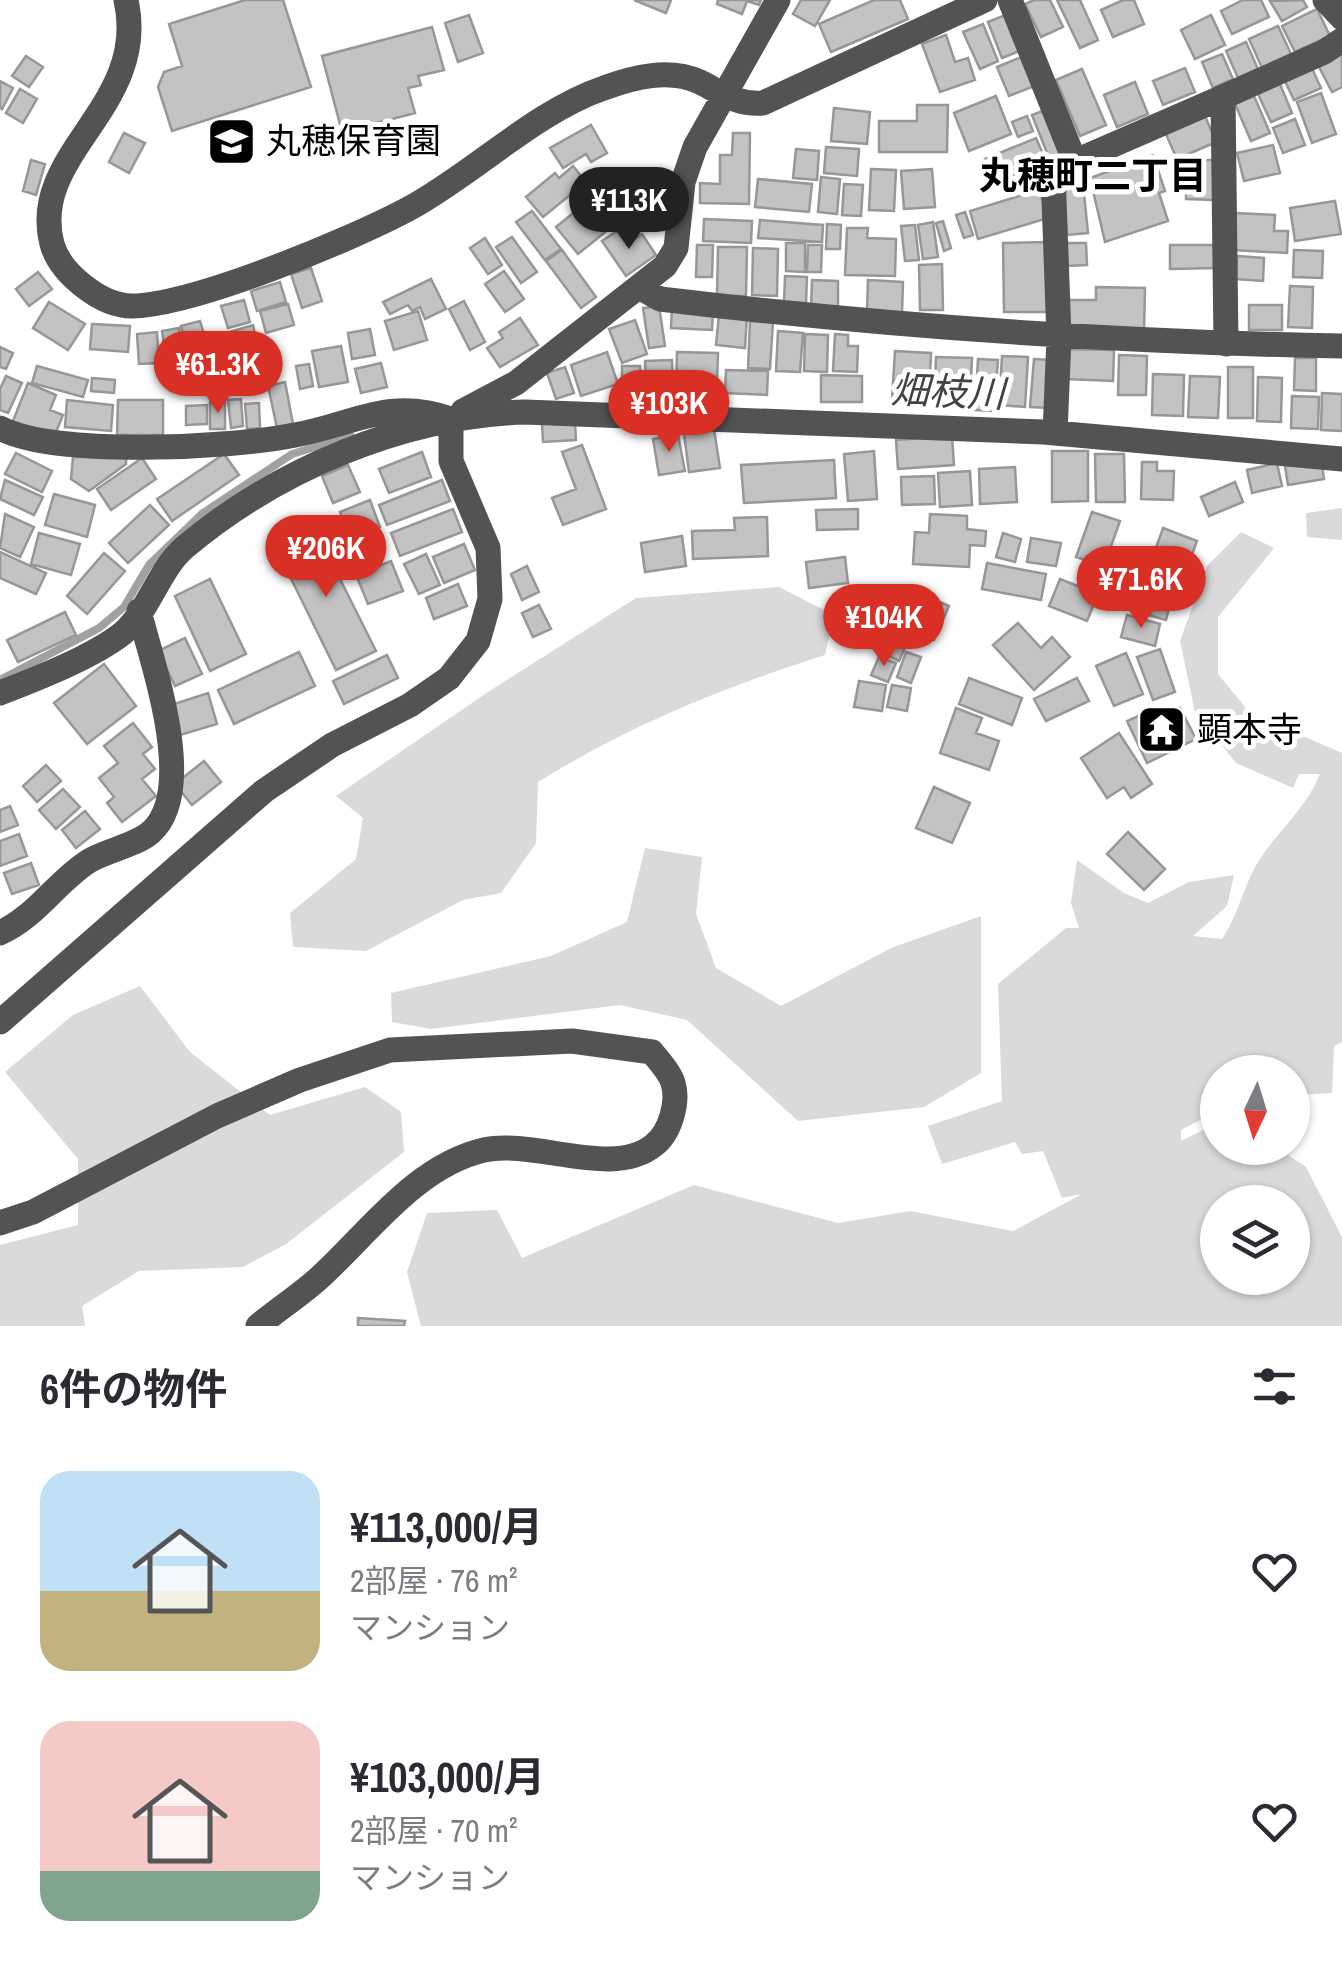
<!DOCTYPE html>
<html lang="ja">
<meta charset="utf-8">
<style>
body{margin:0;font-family:"Archivo Narrow","Noto Sans JP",sans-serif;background:#f7f7f7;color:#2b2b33;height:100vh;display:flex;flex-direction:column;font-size:38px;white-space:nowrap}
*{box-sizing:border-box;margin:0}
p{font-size:32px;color:#7c7c81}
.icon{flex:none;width:55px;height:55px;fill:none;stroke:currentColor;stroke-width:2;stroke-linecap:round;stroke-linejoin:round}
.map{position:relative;height:1326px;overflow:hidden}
.details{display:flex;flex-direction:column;background:#fff;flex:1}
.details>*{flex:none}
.needle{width:65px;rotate:184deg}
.tools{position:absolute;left:1200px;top:1055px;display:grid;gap:20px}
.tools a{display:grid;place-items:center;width:110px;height:110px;border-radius:50%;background:#fff;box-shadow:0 2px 8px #0004;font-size:50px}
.price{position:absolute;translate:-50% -85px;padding:0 22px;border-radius:35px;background:#d93025;color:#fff;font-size:32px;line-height:65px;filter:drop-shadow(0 2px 5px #0008)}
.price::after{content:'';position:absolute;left:50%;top:60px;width:30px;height:22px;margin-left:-15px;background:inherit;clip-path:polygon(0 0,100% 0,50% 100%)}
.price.on{background:#222;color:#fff}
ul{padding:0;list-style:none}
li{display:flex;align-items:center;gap:30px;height:250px;padding:0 40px}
li span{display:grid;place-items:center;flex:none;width:280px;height:200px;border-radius:30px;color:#555}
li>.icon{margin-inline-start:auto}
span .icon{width:120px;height:120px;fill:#fffc;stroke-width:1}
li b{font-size:42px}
h2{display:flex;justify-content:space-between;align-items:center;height:120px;padding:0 40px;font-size:42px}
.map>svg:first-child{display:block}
</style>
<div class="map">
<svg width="1342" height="1326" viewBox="0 0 1342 1326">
<rect width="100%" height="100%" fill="#fff"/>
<path fill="#dadada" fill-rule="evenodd" d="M1342 508V540L1307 537 1306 513Z
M1241 532 1274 548 1218 617V674L1250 713 1342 753V1042L1334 1046 1332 1093 1293 1095 1292 1072H1218L1217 1111 1181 1130V1141L1217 1123 1218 1148H1278L1306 1167 1342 1237V1326H421L407 1272 427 1213 497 1210 522 1258 694 1185 838 1223 910 1211 1013 1231 1082 1194 1062 1198 1043 1151 1022 1154 1015 1142 942 1164 928 1126 1002 1101 998 984 1066 928H1079L1071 903 1077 860 1124 893 1148 903 1189 882 1234 875 1227 906 1193 936 1222 939C1239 914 1244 883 1260 859 1279 830 1307 807 1320 774H1299L1293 788 1236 763 1195 712 1180 641 1207 566ZM1218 1202H1292V1278H1218Z
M779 587 834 615 825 655C722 688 630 725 538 782L536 843 501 893 463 900 366 951 293 947 290 913 356 859 363 818 336 796 488 692 636 598Z
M645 848 702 857 696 914 716 968 781 1006 891 948 981 916V1073L924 1107 798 1121 687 1020 620 1005 431 1029 392 1022 391 993 551 956 627 922Z
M140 986 190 1052 270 1115 365 1087 401 1112 404 1152 286 1244 243 1267 139 1271 82 1306 85 1326H0V1245L78 1225V1159L5 1072 73 1015Z"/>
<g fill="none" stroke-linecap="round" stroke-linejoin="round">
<path stroke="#a1a1a1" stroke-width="8" d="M0 680 99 628 124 607 149 565 203 513 292 454 351 436"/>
</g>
<path fill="#c3c3c3" stroke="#979797" stroke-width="2.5" d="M245 0H283L311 87 172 131 158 87 164 72 182 66 169 24Z
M634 0H671L666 13Z
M718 0H761L759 5 747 1 742 14 717 4Z
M801 0H830L815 26 793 14Z
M874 0H900L908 19 831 52 819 24Z
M1034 0H1050L1063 27 1041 37 1025 4Z
M1057 0H1080L1098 40 1080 48Z
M1123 0H1134L1144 24 1113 37 1101 10Z
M1243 0H1261L1269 17 1232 34 1221 11Z
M1303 0 1307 7 1282 21 1270 1Z
M1317 9 1330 36 1295 52 1282 26Z
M1008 14 1022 50 1002 58 988 22Z
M469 15 483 53 458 62 445 23Z
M1211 15 1225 45 1195 59 1181 30Z
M983 24 998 61 980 69 963 32Z
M1278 26 1292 56 1262 68 1249 39Z
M432 27 444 70 418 76 421 85 408 88 415 113 342 132 322 56Z
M946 35 955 62 968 58 975 80 940 92 922 44Z
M1246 42 1258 69 1238 78 1226 51Z
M1342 50V87L1332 92 1317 63Z
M1222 54 1233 79 1213 88 1202 62Z
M26 56 43 67 29 87 12 76Z
M1024 56 1037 85 1009 96 997 67Z
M1311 66 1321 88 1294 100 1284 79Z
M1185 68 1195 92 1163 105 1153 81Z
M1082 69 1106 125 1080 136 1056 80Z
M0 81 13 88 2 109 0 108Z
M1135 82 1148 114 1117 127 1104 95Z
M1280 84 1292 113 1271 122 1258 94Z
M20 89 37 99 23 123 6 113Z
M1321 93 1336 134 1312 143 1297 102Z
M996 96 1011 134 969 151 954 113Z
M1254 96 1270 133 1251 141 1235 104Z
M917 105H948L947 152H879V121H917Z
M834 108 870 112 867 144 831 141Z
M1050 108 1067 151 1049 158 1032 115Z
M1027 116 1033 131 1018 137 1012 122Z
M1205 116 1216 142 1177 159 1165 132Z
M1295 119 1305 145 1283 153 1273 128Z
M591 125 607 153 591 162 586 154 563 168 550 148Z
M124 133 145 143 129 173 109 162Z
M733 133H750L749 204 700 203V183L720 184V155H732Z
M1036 138 1046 161 995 183 985 159Z
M1273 145 1280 173 1244 181 1237 153Z
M826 147 859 149 857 176 824 173Z
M796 149 819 151 817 180 793 178Z
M1153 155 1165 191 1159 193 1168 221 1105 242 1090 178Z
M31 160 45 164 36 195 23 191Z
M1186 160H1215L1214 200 1186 199Z
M573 166 586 182 543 217 526 197 555 173 559 178Z
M871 169 896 170 894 211 869 210Z
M932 169 935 207 904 209 901 171Z
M821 177 840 179 837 214 818 212Z
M758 179 812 184 809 212 755 207Z
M1083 183 1088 233 1067 235 1062 184Z
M844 184 863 185 861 216 842 215Z
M638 185 660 218 632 236 611 203Z
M1039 190 1048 218 978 239 970 211Z
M588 201 609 229 578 254 556 227Z
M1335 201 1341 234 1295 241 1290 208Z
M532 211 561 249 545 260 516 222Z
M965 212 973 235 964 238 956 215Z
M1235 213 1275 215 1274 231H1288L1287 253 1233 250Z
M704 219 752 221 751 243 703 241Z
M760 220 823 225 822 242 758 238Z
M943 221 951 248 944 251 936 223Z
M933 222 938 257 923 259 918 225Z
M827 224 841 225 840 249H826Z
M915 225 919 260 905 261 901 226Z
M847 228H868L867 238 896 239 895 276 845 275Z
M617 231 627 245 642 234 656 255 626 276 602 241Z
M512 237 537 272 521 283 496 247Z
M485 238 502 265 488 274 470 248Z
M1046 242 1047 312H1004L1003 243Z
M786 243H805V272L786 271Z
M1067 243H1086L1087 265 1067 266Z
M697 245H713L712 277H696Z
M808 245H822L821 272H807Z
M1170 245H1215L1216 268 1170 269Z
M718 247H747L746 296H717Z
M753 248 778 249 777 296 752 295Z
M562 250 596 297 581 308 546 261Z
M1294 250 1323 251 1322 278 1293 277Z
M1237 256 1264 258 1263 281 1236 279Z
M942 264 943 310H920L919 265Z
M311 268 322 301 302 308 291 274Z
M504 271 524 299 505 312 485 284Z
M38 272 52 289 29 306 16 289Z
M785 276 807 277 806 304 784 303Z
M431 279 446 309 425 319 420 307 412 311 408 305 390 314 383 302Z
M812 280 838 281V307H811Z
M868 280 903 282 902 313 867 311Z
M280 282 286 302 257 311 251 291Z
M1290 286 1313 287 1312 328 1288 327Z
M1096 287 1145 288 1144 331 1068 330 1069 300H1096Z
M244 300 250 322 228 328 221 306Z
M464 301 485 342 470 350 449 309Z
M49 302 85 324 68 350 33 328Z
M288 304 294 325 266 333 260 311Z
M1249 305H1282V330H1249Z
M659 306 665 346 649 348 643 308Z
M672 307 713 309 712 330 671 328Z
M418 311 427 340 394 350 385 321Z
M719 314 747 316 745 348 716 345Z
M520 318 538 345 500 367 487 348 503 338 499 332Z
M635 320 647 354 622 363 609 329Z
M200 321 209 350 190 356 181 326Z
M750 321 773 322 770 369 748 368Z
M92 324 130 326 128 352 90 349Z
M253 325 258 347 234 353 229 332Z
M179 328 184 359 167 362 162 331Z
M370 329 375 355 352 359 348 333Z
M778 331 803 333 800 372 776 371Z
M157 332 159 363 139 364 137 334Z
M805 334 828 335 827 372 804 371Z
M835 334 848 335V346H858L857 372 833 371Z
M341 346 348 382 319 387 312 351Z
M0 347 13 353 6 369 0 367Z
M1067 349 1114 350 1113 381 1066 379Z
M895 351 931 353 929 400 892 399Z
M607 352 618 384 581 396 571 365Z
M677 352 718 353 717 381 708 380V393H676Z
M1119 355 1147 356 1146 395H1118Z
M1002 356 1028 357 1025 407 999 405Z
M936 357 972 358 970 405 934 404Z
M1295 358H1316V391L1294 390Z
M978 359 998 360 994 411 975 410Z
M1034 359 1051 360 1048 408 1030 407Z
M672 360 673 394 646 395 645 361Z
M381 363 387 387 361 393 355 369Z
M309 364 313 386 300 389 296 366Z
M37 366 88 380 83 397 32 383Z
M622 366H640L641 394H622Z
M565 367 574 393 556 399 547 373Z
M1228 367H1253V418H1228Z
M726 370 768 371 767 395 725 393Z
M1153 374 1184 375 1183 416 1152 415Z
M821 375 862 376V402H821Z
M6 376 22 383 8 413 0 410V389Z
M1190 376 1220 377 1218 418 1188 417Z
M1258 377 1282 378 1281 422 1257 421Z
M92 378 115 380 114 393 91 391Z
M285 382 293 424 277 428 268 386Z
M28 383 56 395 50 410 63 415 54 437 13 421Z
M1322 393 1342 394V431L1321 430Z
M1292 396 1319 397 1318 429 1291 428Z
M241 399 243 426 231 428 228 400Z
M67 400 113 405 111 431 65 427Z
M118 400H163V435H117Z
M210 402H225V429H210Z
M259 403 260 428 247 429 245 404Z
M207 405V424L186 425V406Z
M575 422 576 440 543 442 542 423Z
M714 429 720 468 689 472 684 434Z
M678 435 685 471 659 475 653 439Z
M952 436 954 465 898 469 896 440Z
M582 445 606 509 563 525 552 498 576 489 562 452Z
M874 451 877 499 848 501 844 454Z
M1052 451H1088V501L1052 502Z
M422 452 431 477 389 493 379 469Z
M16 453 52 471 42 492 5 474Z
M224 454 239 475 172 521 157 499Z
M1095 454H1124L1125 502H1096Z
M73 457H126V464L89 491 71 479Z
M142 458 156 479 111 510 97 489Z
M1321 459 1324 479 1288 485 1285 466Z
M834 460 836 498 744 503 741 465Z
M1142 462H1157V471H1174L1173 500 1141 499Z
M1277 463 1282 486 1252 493 1247 470Z
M348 465 360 492 333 503 322 476Z
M1015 467 1017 502 980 504 979 469Z
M970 471 972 505 940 507 938 473Z
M934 476 935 504 902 505 901 477Z
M5 480 43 497 34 515 0 499Z
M442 480 450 501 387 525 379 505Z
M1235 482 1243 502 1209 516 1201 497Z
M54 494 95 505 87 537 45 525Z
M370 500 380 527 351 539 340 512Z
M150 505 169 525 128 563 109 543Z
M453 509 462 532 400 556 391 533Z
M858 509V529L817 530 816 510Z
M1092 512 1120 521 1104 566 1076 557Z
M5 514 34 527 20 557 0 548Z
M930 514 967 516V529L986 531 985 546 970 545 969 567 913 564 915 532 929 533Z
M767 517 768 556 693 559 692 531 735 530 734 518Z
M1163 528 1197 541 1179 590 1131 572 1138 554 1152 559Z
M315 529 376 651 336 670 276 548Z
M39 533 80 544 71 575 31 564Z
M1003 533 1021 539 1015 562 996 557Z
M682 536 686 566 645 572 641 543Z
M1031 538 1061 543 1056 566 1027 562Z
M464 544 475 570 444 583 433 557Z
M0 552 46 573 36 594 0 578Z
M104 553 125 571 87 614 67 596Z
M426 554 440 585 419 594 404 564Z
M845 557 848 583 809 588 806 562Z
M391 561 403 591 368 604 356 575Z
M987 563 1046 574 1041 600 982 589Z
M527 566 539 592 522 600 511 574Z
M210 579 246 654 210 671 175 596Z
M1060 579 1098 594 1087 621 1049 606Z
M458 584 467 606 434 619 426 598Z
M1145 587 1173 594 1166 620 1137 612Z
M933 599 949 606 934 640 919 634Z
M876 604 893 611 886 627 869 620Z
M539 605 551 629 533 637 522 613Z
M65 612 76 635 18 662 7 640Z
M899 613 918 621 909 641 890 633Z
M1127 615 1160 624 1155 646 1121 637Z
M1018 623 1041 648 1052 637 1070 657 1034 690 993 645Z
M867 624 885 630 877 650 859 643Z
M889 637 906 645 899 661 882 653Z
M185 638 202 674 175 686 158 651Z
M1160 649 1175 692 1153 700 1137 657Z
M299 652 315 686 234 724 218 690Z
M906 652 921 657 911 683 897 677Z
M1126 653 1143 694 1114 706 1096 666Z
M387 655 398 678 344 704 333 681Z
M879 657 896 663 888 682 871 675Z
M104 664 136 706 87 744 54 703Z
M969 678 1022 698 1012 725 959 704Z
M1077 678 1089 701 1046 721 1034 699Z
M859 681 886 685 882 711 854 707Z
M892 685 911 688 907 711 887 707Z
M208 693 217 724 180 735 171 705Z
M956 708 982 718 976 733 999 741 989 770 940 753Z
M1156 708 1160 717 1180 708 1196 739 1147 763 1127 721Z
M133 723 152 747 143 754 155 769 142 779 156 796 122 822 107 803 114 797 99 778 118 763 104 746Z
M1119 733 1152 784 1131 798 1124 787 1107 798 1081 758Z
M204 761 221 782 192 805 175 784Z
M46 765 61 781 37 802 23 786Z
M934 787 970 803 952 843 916 828Z
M63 789 80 807 56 829 39 810Z
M10 806 18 825 0 832V810Z
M85 811 100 829 76 848 62 830Z
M1128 832 1165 869 1144 890 1107 854Z
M19 834 27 856 0 866V841Z
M31 863 39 885 12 894 4 873Z
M358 1318 405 1321 404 1326H358Z"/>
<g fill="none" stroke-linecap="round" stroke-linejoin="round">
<path stroke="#535353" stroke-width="25" d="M126 0C150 107 28 153 52 244 60 273 101 306 132 306 194 305 353 239 410 208 474 173 536 111 604 88 634 77 669 68 700 82 722 93 737 105 763 103L985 0
M1010 0 1075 162
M1325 0 1342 18
M639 287 660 299C887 326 1113 342 1342 346
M1226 344 1223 97 1324 52 1342 40
M463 411 516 383 665 266 676 248 683 182 695 147 778 0
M0 428C54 457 232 448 295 435 356 424 388 397 451 419
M1055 433 1059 338 1053 171 1223 97
M0 693C36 679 93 657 123 633 149 611 159 569 185 547 278 469 404 416 525 412L1044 432 1342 459
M0 933C37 916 56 882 89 861 107 850 135 846 151 832 198 790 152 663 139 611
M0 1022 264 791 332 745 410 705 449 678 478 641 490 599 488 548 451 461V419
M0 1223 33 1212 217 1116 300 1080 390 1050 572 1041 652 1052C658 1060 670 1072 673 1083 679 1102 670 1133 654 1145 613 1179 536 1139 484 1150 415 1166 368 1234 318 1279 299 1296 277 1310 258 1326"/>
</g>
<defs>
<symbol id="school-square" viewBox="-11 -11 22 22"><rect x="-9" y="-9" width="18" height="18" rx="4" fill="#000" stroke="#fff"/><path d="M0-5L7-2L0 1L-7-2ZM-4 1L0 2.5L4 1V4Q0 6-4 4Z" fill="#fff"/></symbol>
<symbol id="temple-square" viewBox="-11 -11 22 22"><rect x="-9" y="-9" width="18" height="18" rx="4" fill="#000" stroke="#fff"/><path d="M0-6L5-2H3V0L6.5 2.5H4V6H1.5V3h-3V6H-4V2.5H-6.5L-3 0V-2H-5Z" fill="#fff"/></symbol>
</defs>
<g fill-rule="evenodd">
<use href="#school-square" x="204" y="114" width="55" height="55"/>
<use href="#temple-square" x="1134" y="702" width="55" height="55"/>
</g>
<g text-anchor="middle" stroke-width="10" stroke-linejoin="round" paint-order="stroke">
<g font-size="35" fill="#000" stroke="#fff" text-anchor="start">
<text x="266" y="153">丸穂保育園</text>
<text x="1197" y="742">顕本寺</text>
</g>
<g font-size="38" font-weight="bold" fill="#000" stroke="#fff">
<text x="1093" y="189">丸穂町二丁目</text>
</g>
<g font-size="38" font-style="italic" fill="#424242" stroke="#fff">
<text transform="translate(948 392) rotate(2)" y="13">畑枝川</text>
</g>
</g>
</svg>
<div class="tools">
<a><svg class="needle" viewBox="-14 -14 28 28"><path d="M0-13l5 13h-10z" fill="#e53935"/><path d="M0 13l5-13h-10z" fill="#7c7c81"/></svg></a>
<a><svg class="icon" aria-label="layers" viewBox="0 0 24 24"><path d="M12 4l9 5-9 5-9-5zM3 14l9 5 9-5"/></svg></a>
</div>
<b class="price on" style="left:629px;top:252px">¥113K</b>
<b class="price" style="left:218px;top:416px">¥61.3K</b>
<b class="price" style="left:669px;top:455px">¥103K</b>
<b class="price" style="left:326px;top:600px">¥206K</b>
<b class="price" style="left:1141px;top:631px">¥71.6K</b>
<b class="price" style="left:884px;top:669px">¥104K</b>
</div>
<section class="details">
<h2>6件の物件<svg class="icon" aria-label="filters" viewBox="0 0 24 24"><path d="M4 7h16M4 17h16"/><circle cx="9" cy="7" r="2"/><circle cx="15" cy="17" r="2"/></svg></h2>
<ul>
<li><span style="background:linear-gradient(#bfe0f5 60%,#c2b280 0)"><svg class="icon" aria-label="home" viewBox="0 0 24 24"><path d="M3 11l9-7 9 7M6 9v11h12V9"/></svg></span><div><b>¥113,000/月</b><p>2部屋 · 76 m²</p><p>マンション</p></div><svg class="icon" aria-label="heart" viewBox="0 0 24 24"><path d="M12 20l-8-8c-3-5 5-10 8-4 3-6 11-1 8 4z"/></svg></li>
<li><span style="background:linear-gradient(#f6c9c9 75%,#7fa58c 0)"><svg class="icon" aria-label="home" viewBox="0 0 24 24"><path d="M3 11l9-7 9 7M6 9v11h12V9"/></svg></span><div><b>¥103,000/月</b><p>2部屋 · 70 m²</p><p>マンション</p></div><svg class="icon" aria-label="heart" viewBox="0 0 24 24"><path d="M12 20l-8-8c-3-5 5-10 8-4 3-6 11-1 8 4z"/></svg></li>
</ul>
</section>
